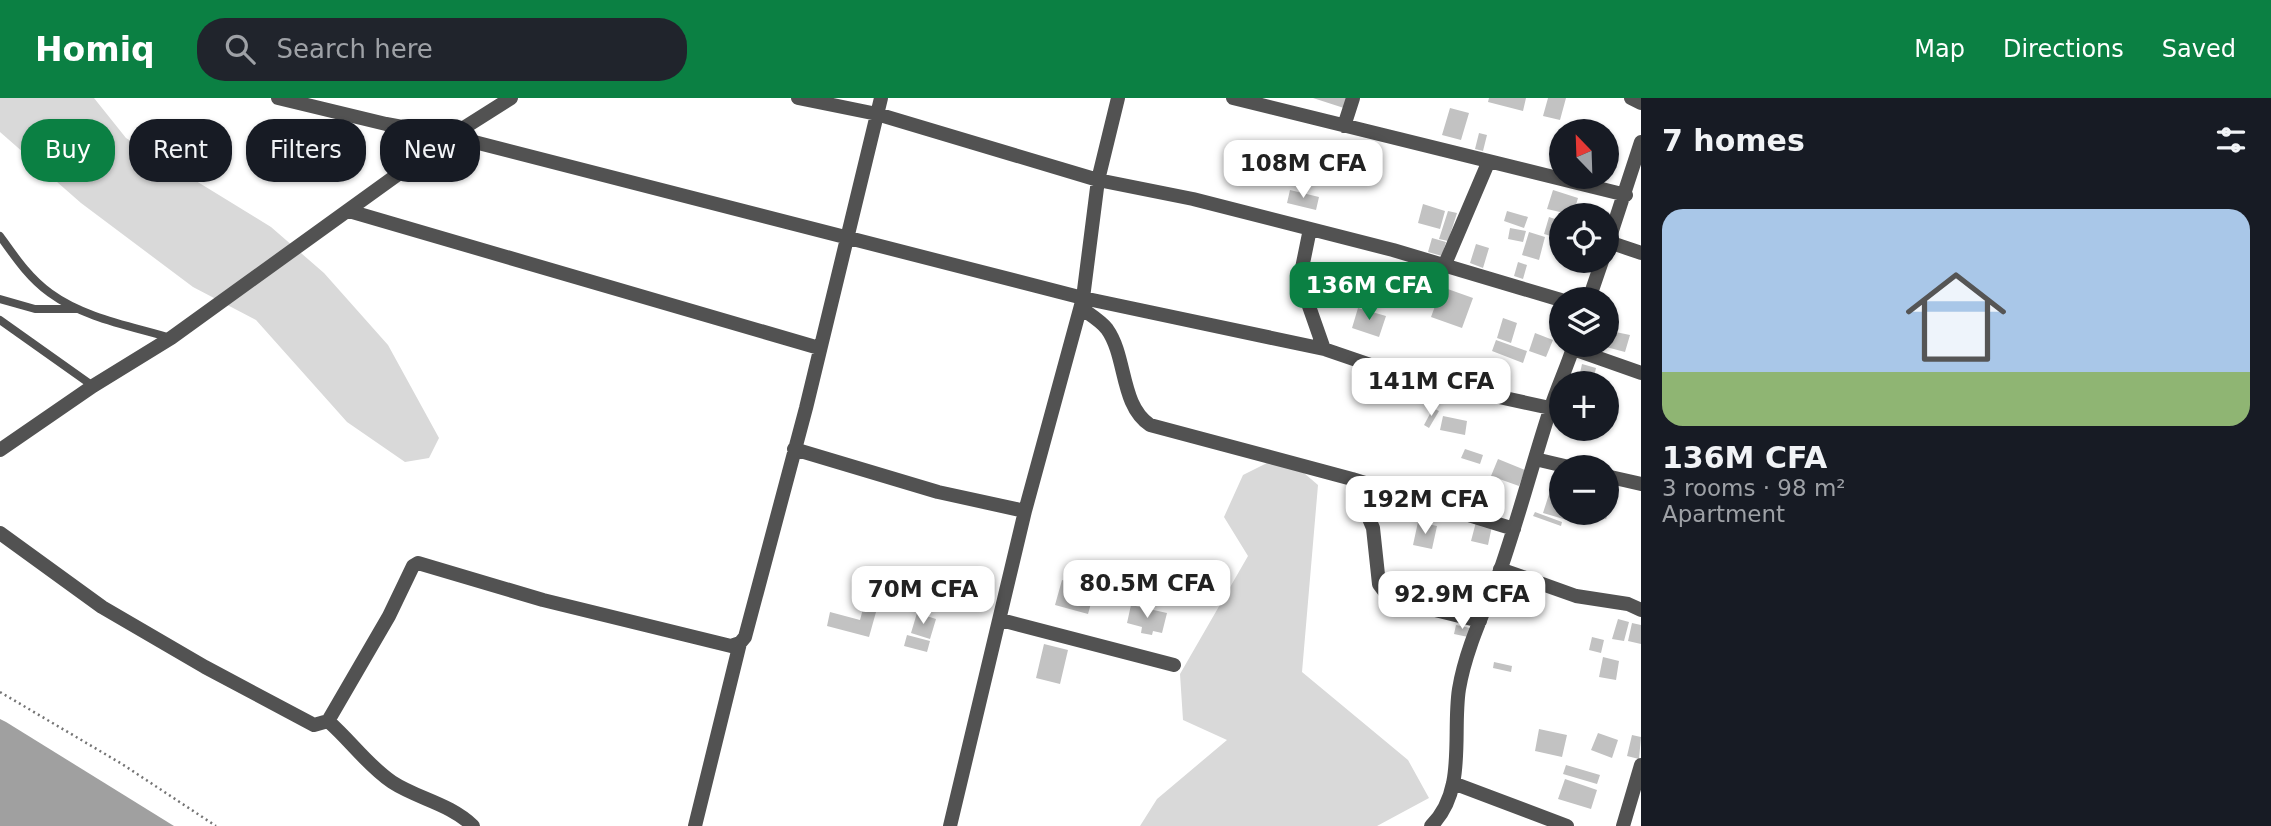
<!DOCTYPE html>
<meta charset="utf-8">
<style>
body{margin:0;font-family:"DejaVu Sans",sans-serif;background:#20242c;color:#f1f3f6;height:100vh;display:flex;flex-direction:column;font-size:26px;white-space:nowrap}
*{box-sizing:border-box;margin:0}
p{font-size:23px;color:#9ea1a6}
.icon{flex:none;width:38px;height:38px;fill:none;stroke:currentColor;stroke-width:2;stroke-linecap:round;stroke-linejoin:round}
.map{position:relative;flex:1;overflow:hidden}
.details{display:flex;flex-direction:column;background:#171b24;width:630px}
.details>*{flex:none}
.hud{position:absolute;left:21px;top:21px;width:665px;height:63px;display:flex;gap:14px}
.needle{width:46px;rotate:337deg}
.tools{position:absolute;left:1549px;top:21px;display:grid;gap:14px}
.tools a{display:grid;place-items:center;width:70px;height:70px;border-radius:50%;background:#171b24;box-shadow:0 2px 5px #0004;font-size:35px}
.price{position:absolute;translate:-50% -60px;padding:0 16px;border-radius:14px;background:#fff;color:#222;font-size:23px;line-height:46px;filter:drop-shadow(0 2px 4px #0008)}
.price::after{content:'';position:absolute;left:50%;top:42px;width:21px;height:16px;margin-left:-10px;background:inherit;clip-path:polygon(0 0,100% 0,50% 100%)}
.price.current{background:#0b8043;color:#fff}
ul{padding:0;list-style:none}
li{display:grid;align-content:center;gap:14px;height:371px;padding:0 21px}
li+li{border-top:2px solid #363941}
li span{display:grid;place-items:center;height:217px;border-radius:21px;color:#555}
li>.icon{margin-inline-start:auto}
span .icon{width:126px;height:126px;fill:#fffc;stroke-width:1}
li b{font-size:30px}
h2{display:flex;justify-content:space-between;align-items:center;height:84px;padding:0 21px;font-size:30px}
.chip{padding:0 24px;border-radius:28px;background:#171b24;box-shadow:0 2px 5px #0004;font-size:24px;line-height:63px}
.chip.current{background:#0b8043;color:#fff}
header{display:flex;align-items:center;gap:42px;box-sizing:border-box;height:98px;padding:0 35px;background:#0b8043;color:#fff}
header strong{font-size:33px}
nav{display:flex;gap:38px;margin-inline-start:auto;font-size:24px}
.search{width:490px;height:63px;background:#20242c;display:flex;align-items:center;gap:18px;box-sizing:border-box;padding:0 24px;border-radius:28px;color:#9ea1a6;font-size:26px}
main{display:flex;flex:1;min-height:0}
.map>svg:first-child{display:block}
</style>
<header>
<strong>Homiq</strong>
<div class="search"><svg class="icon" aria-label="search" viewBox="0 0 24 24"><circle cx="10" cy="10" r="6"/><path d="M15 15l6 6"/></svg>Search here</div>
<nav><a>Map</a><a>Directions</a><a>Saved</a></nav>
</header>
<main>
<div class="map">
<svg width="1641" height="728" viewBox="0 0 1641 728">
<rect width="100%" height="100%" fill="#fff"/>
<path fill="#d9d9d9" d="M0 0H94L126 40 271 129 324 175 388 247 439 340 429 360 405 364 347 324 256 222 193 189 81 105 0 34Z
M1283 357 1318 387 1302 574 1408 662 1429 700 1377 728H1140L1157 701 1227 642 1183 622 1180 576 1248 458 1224 419 1243 377Z"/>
<path fill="#a0a0a0" d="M0 621 6 624 174 728H0Z"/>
<path fill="#c2c2c2" d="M1313 0H1351L1347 11Z
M1489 0H1526L1523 13 1488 4Z
M1548 0H1566L1560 22 1543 18Z
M1450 10 1469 15 1461 42 1442 37Z
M1479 35 1487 37 1483 53 1475 51Z
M1274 63 1287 67 1283 80 1270 75Z
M1290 92 1319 99 1316 112 1287 105Z
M1553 92 1578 100 1573 117 1547 111Z
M1423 106 1445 113 1440 131 1418 125Z
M1579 106 1609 114 1608 117H1576Z
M1448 113 1457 115 1448 143 1439 141Z
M1507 113 1528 119 1524 130 1504 123Z
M1549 119 1561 123V141L1544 136Z
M1510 130 1526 133 1523 144 1508 141Z
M1529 134 1545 139 1539 162 1522 157Z
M1432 140 1446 144 1442 158 1428 154Z
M1476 146 1489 150 1483 170 1470 165Z
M1518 164 1527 167 1523 181 1514 178Z
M1431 175 1442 178 1439 187 1428 184Z
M1442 189 1473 200 1462 230 1431 219Z
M1358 210 1386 218 1379 239 1352 230Z
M1503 220 1517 225 1511 245 1497 240Z
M1606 232 1630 237 1625 254 1606 249Z
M1535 235 1553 242 1546 259 1529 253Z
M1496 242 1527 253 1523 265 1492 253Z
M1489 261 1502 265 1494 295 1481 291Z
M1582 266 1596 270 1594 279 1580 275Z
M1433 310 1439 313 1429 330 1424 327Z
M1443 318 1467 323 1465 337 1440 332Z
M1465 351 1483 357 1480 366 1461 360Z
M1498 361 1525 372 1519 388 1491 378Z
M1552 387 1561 389V415H1569L1567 422 1543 415Z
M1606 397 1614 400 1606 421 1590 415H1606Z
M1535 414 1562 424 1561 428 1533 418Z
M1418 424 1437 428 1432 451 1413 447Z
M1476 424 1492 428 1488 447 1471 443Z
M1062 482 1095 491 1088 516 1055 507Z
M865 503 878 507 869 539 827 528 830 514 860 522Z
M1131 507 1167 515 1162 535 1153 533 1152 537 1141 535 1142 529 1127 525Z
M917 515 936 521 930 541 911 535Z
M1618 521 1629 524 1624 543 1612 541Z
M1632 525 1641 527V546L1628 543Z
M1456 527 1470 530 1468 539 1454 536Z
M907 537 930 543 927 554 904 548Z
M1592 539 1604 542 1601 555 1589 552Z
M1044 546 1068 552 1060 586 1036 580Z
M1603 559 1619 563 1616 582 1599 579Z
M1494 564 1512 568 1511 574 1493 570Z
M1539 631 1567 637 1562 659 1535 653Z
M1598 635 1618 642 1612 660 1591 652Z
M1632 637 1641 639 1639 661 1627 658Z
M1566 667 1600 677 1597 686 1563 676Z
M1565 681 1597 692 1591 711 1558 701Z"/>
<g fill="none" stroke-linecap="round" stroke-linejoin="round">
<path stroke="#747474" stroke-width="2.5" stroke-dasharray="2 3.5" stroke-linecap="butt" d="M0 594 122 666 216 728"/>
<path stroke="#525252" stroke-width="8" d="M0 138C15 159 29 180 50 195 84 220 131 228 171 240
M0 201 35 211H76
M0 222 93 288"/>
<path stroke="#525252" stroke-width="14" d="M278 0 386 26 451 38 1083 200 1025 413 950 728
M798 0 877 16 1098 82 1193 101 1393 152 1561 202
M1118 0 1098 82 1083 200 1324 251 1403 278 1550 310
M1233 0 1626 97
M1631 0 1641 5
M1344 28 1353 0
M349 113 819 250
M1310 131 1301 175 1304 194 1324 251
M1609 144 1641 155
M1606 151 1641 44
M1445 166 1488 65
M1589 201 1602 163
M1081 210C1089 216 1101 223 1107 231 1127 259 1120 307 1150 327L1352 381 1514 431
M1573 251 1641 275
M794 351 938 394 1025 413
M0 352 93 288 171 240 451 38 511 0
M1535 361 1569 369
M1606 378 1641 386
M1352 381 1373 430 1379 486 1390 501 1480 523
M0 435 102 509 205 569 314 627 328 623 389 518 413 468 418 465 543 502 731 548 740 545 745 539 806 310 881 0
M1500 471 1576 498 1628 506 1641 512
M1001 522 1174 567
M328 623C351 643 367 667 392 684 418 701 449 705 473 728
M1453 685 1567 728
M695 728 740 545
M1431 728C1467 693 1452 636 1459 591 1466 549 1486 510 1501 470 1519 418 1533 364 1550 312 1557 290 1567 269 1574 247
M1623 728 1641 667"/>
</g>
</svg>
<div class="tools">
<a><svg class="needle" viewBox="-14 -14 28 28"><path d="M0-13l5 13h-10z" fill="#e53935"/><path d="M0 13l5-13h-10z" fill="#9ea1a6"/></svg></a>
<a><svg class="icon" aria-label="locate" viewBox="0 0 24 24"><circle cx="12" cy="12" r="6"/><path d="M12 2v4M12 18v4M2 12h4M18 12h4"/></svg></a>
<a><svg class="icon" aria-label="layers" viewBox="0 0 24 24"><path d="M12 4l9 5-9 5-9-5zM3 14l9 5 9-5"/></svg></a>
<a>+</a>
<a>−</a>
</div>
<b class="price" style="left:1303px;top:102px">108M CFA</b>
<b class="price current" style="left:1369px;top:224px">136M CFA</b>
<b class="price" style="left:1431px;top:320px">141M CFA</b>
<b class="price" style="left:1425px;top:438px">192M CFA</b>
<b class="price" style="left:1147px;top:522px">80.5M CFA</b>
<b class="price" style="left:923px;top:528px">70M CFA</b>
<b class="price" style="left:1462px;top:533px">92.9M CFA</b>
<div class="hud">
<a class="chip current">Buy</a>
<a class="chip">Rent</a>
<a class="chip">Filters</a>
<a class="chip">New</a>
</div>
</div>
<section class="details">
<h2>7 homes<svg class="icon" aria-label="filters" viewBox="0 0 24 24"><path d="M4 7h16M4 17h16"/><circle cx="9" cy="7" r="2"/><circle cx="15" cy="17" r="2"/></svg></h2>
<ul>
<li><span style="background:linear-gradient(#a9c7e8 75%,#8fb573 0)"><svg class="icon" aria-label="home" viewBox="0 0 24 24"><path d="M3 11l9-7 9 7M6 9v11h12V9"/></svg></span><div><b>136M CFA</b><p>3 rooms · 98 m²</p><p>Apartment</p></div></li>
</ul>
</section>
</main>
